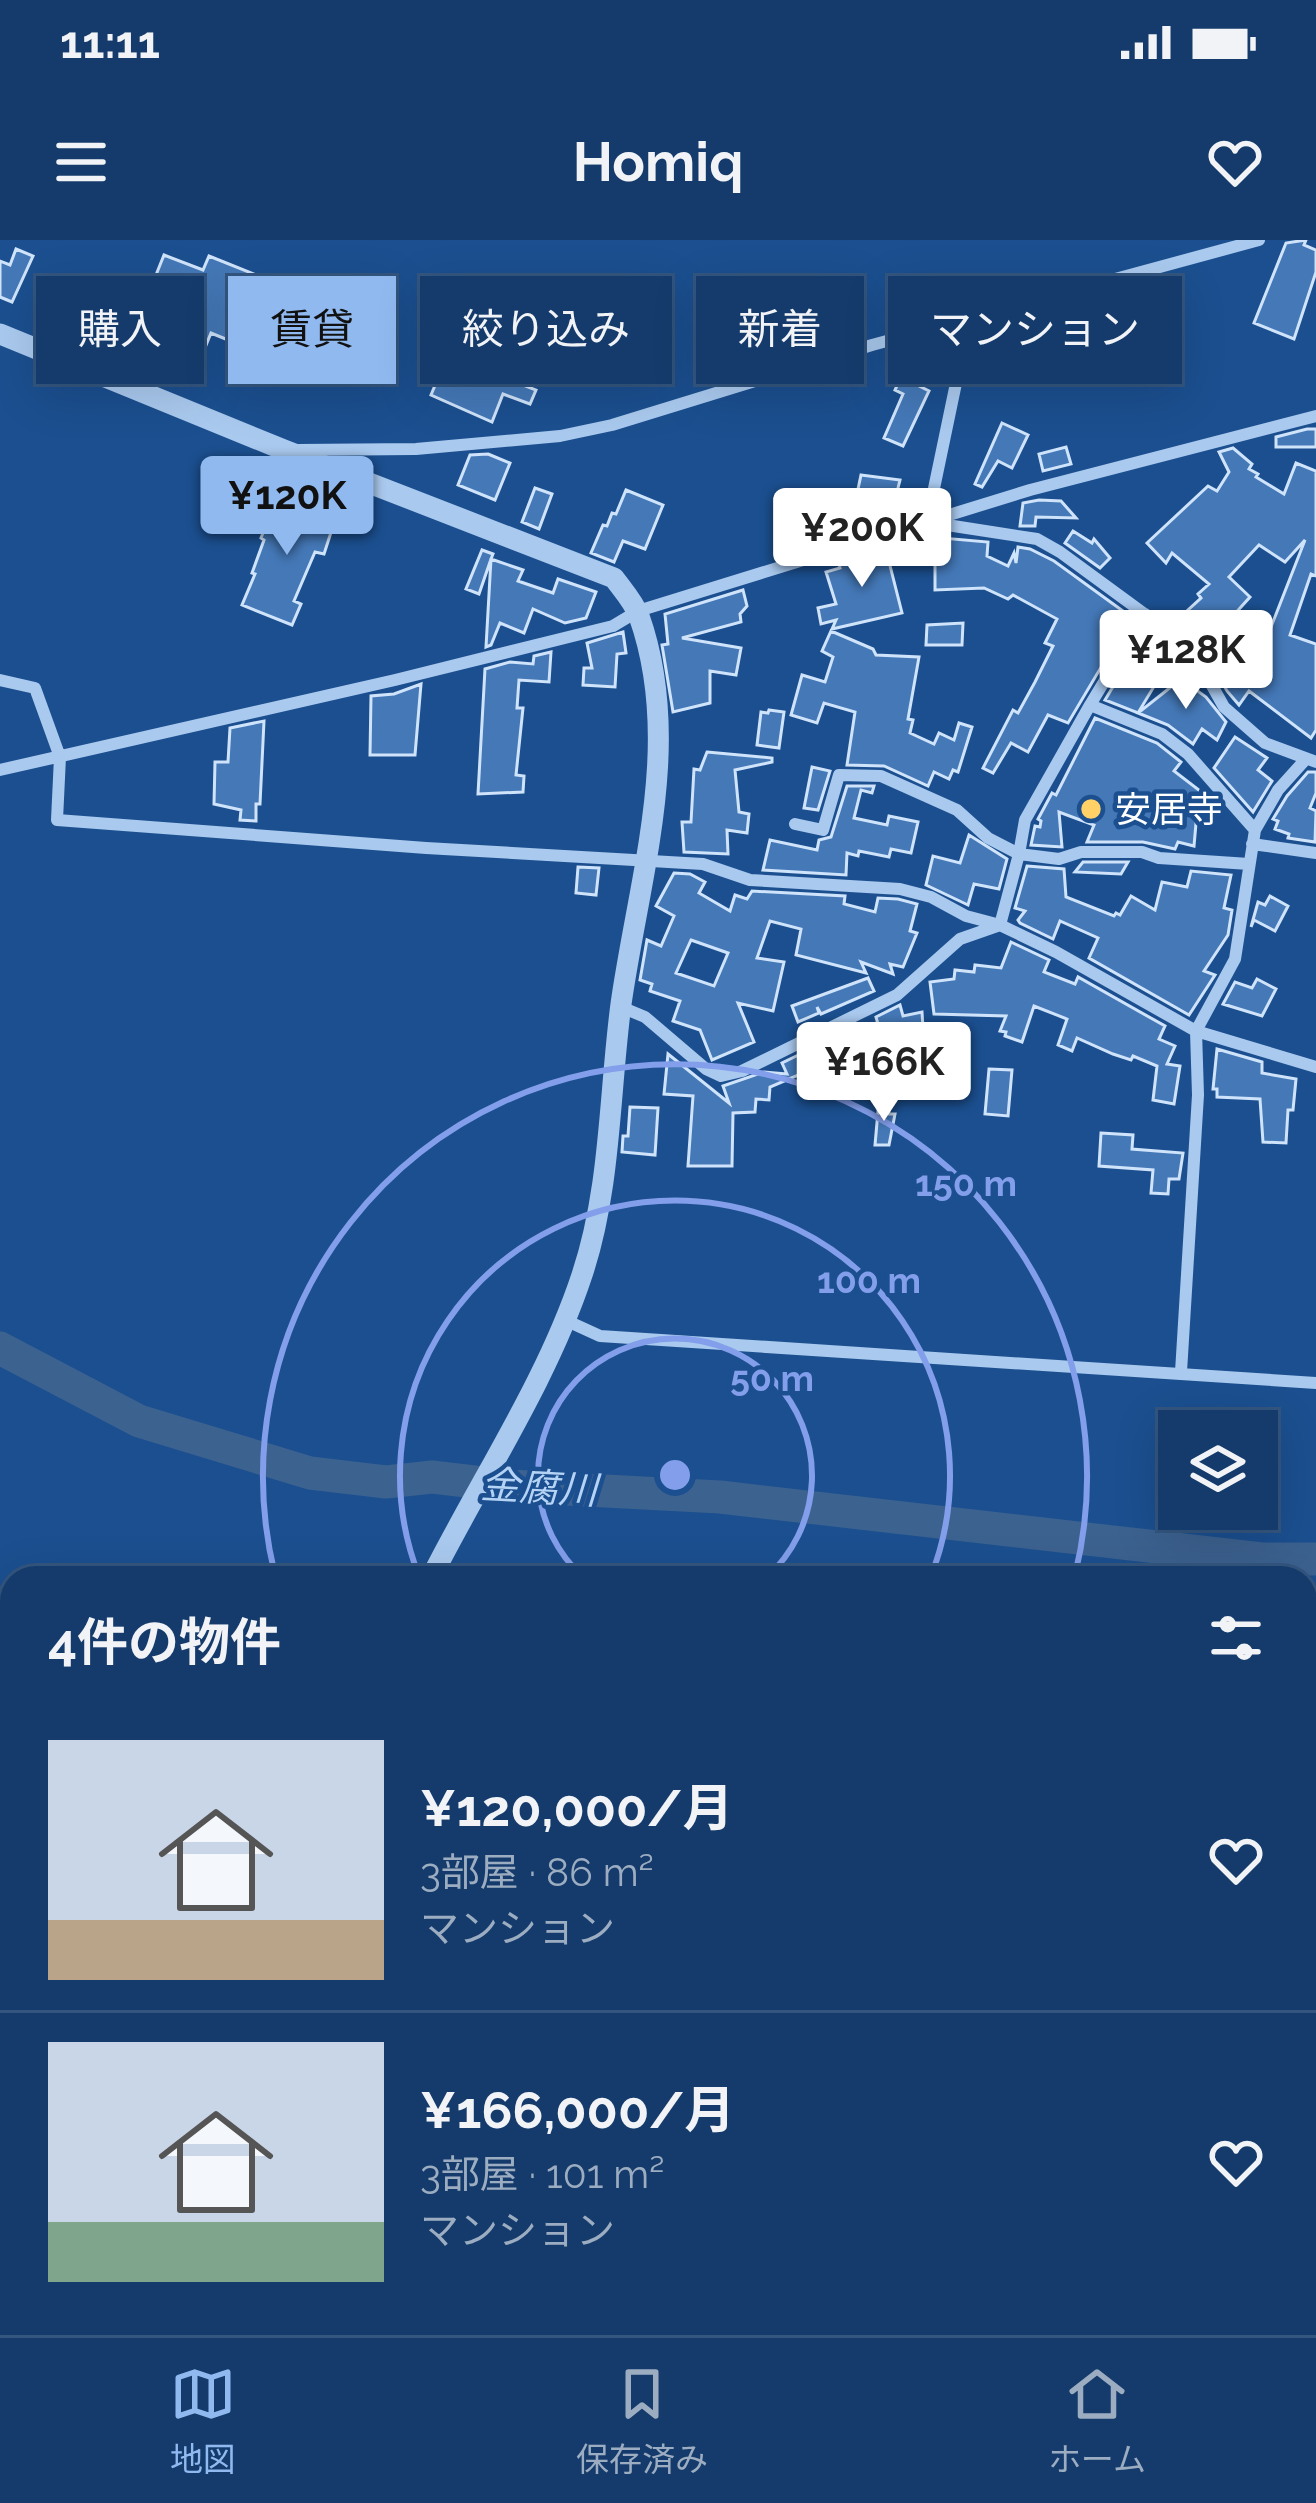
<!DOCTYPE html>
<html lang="ja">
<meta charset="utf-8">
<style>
body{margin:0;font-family:Raleway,"Noto Sans JP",sans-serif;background:#1d4271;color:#f1f3f6;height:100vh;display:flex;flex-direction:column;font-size:45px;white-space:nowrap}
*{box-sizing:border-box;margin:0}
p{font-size:39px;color:#9dadc1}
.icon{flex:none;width:66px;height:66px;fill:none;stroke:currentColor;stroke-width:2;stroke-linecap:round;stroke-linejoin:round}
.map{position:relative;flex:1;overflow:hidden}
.panel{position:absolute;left:0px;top:1326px;width:1317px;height:771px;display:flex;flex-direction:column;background:#143b6b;border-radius:36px 36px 0 0;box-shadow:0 12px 48px #0002,0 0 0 3px #33557e}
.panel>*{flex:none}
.banner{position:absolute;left:36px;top:36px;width:1245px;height:108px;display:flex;gap:24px}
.buttons{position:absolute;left:1158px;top:1170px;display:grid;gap:24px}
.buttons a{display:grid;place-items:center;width:120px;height:120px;border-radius:0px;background:#143b6b;box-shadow:0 12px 48px #0002,0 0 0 3px #33557e;font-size:60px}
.price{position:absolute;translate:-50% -102px;padding:0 27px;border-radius:12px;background:#fff;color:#222;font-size:39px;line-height:78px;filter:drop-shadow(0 3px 6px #0008)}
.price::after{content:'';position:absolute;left:50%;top:72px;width:36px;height:27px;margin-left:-18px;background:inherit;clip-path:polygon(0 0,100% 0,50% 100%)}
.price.active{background:#90b9f0;color:#111}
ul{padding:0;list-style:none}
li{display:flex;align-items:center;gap:36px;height:300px;padding:0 48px}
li+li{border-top:3px solid #33557e}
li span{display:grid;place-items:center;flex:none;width:336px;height:240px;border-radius:0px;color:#555}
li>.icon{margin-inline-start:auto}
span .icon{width:144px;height:144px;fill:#fffc;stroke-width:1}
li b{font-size:51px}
h2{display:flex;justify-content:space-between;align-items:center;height:144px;padding:0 48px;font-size:51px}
.tag{padding:0 42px;border-radius:0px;background:#143b6b;box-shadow:0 12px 48px #0002,0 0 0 3px #33557e;font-size:42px;line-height:108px}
.tag.active{background:#90b9f0;color:#111}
.status{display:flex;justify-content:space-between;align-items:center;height:84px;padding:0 60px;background:#143b6b;direction:ltr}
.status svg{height:33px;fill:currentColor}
header{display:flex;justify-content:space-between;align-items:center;height:156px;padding:0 48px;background:#143b6b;font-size:54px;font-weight:700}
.tabs{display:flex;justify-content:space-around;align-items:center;height:168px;border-top:3px solid #33557e;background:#143b6b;font-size:33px;color:#9dadc1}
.tabs a{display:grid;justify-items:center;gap:6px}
.tabs .active{color:#90b9f0}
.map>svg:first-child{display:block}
</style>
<div class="status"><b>11:11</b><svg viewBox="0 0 49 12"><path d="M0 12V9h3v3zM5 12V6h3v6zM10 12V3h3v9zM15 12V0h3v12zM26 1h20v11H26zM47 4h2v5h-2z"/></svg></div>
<header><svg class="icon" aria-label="menu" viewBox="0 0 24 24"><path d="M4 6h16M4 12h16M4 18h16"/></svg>Homiq<svg class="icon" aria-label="heart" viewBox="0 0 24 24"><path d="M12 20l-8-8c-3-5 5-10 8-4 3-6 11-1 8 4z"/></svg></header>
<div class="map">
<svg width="1316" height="2095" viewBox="0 0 1316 2095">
<rect width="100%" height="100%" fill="#1b4f8f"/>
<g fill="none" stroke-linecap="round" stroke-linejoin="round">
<path stroke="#3c6290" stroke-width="33" d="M0 1108 139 1181 310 1233 386 1242 432 1237 510 1246 720 1257 1262 1319H1316
M0 1721 12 1728
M1015 2085 1053 2095"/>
</g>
<path fill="#4478b7" stroke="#cfe3fa" stroke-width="3" fill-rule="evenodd" d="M1306 0 1304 5 1316 10V32L1294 99 1254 83 1286 3Z
M16 9 33 16 12 62 0 57V21L10 25Z
M164 15 203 30 209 16 254 34 228 100 211 93 194 135 166 123 171 109 125 91 146 43 152 45Z
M81 74 114 86 104 112 71 98Z
M455 119 468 124 465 130 492 141 495 134 536 150 530 164 503 154 492 182 431 155 444 124 451 127Z
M901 137 929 151 903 206 884 198 903 154 895 150Z
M1002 183 1028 195 1012 228 998 221 982 247 975 244Z
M1307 189H1316V207H1276V197Z
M1066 207 1071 224 1043 231 1039 214Z
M1233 208 1252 224 1249 229 1258 234 1256 237 1284 254 1296 223 1316 231V336L1311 334 1290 395 1316 404V490L1311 498 1249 451 1239 465 1227 451 1208 417 1214 413 1194 391 1190 394 1170 380H1177L1201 358 1198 354 1209 344 1172 313 1166 323 1147 303 1208 246 1217 251 1229 232 1219 212ZM1305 300 1271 387 1232 377 1250 357 1229 337 1259 305 1285 322Z
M488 214 510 223 495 260 458 245 470 215Z
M861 235 900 240 895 260 899 274 883 279 880 285 847 295 842 276 853 273Z
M535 248 552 254 539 289 522 282Z
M626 250 663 265 645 309 623 301 614 322 591 313 603 285 607 286 612 273 616 274Z
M787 254 813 264 804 281 797 278 794 285 776 278Z
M277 259 308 270 311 264 336 277 324 314 315 312 294 361 301 364 292 385 242 365 255 334 252 333 264 300 261 298Z
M1039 260 1061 261 1076 278 1036 277 1035 286H1020L1023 263Z
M1073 291 1092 303 1094 299 1110 318 1100 328 1065 303Z
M919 296 988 302 987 316 1008 326 1014 313 1016 323 1018 307 1030 309 1054 321 1127 374 1119 390 1122 392 1068 483 1048 475 1028 512 1011 503 993 533 983 528 1013 470 1018 473 1035 442 1053 406 1045 403 1057 379 1013 355 1008 359 984 348 935 350V323H919Z
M885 306 902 373 832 389 836 380 821 384 818 368 836 364 826 332 840 328 838 320Z
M482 310 493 314 491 319 523 330 518 341 553 353 558 339 596 352 586 378 565 383 533 369 524 393 500 383 491 405 486 407 491 319 479 354 466 349Z
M743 350 747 366 740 374 741 382 682 398 741 408 736 435 710 431V463L673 472 662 405 668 404 665 374Z
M963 383 962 405H926L927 385Z
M831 391 873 409 876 415 919 417 908 479 913 480 910 493 934 504 939 493 954 500 959 483 972 487 958 532 953 530 949 539 934 532 928 546 884 526 847 525 855 472 824 463 817 483 791 475 802 435 825 442 833 417 822 411Z
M623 392 626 413 617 414 615 447 583 445 584 428H592L587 403Z
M1156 395 1176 410 1138 473 1105 460 1140 402 1149 407Z
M551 412 549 442 519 440 517 468H523L516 535 524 536 523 552 478 554 485 429 510 422 533 424 534 416Z
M1181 439 1206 457 1226 482 1217 500 1202 489 1193 504 1168 485 1138 473Z
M421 444 415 515H370L371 456 394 454Z
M769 470 784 472 779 508 757 505 761 472 768 473Z
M1095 478 1157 503 1181 522 1174 531 1208 557 1197 572 1194 606 1178 602 1175 609 1143 602H1087L1094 585 1059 572 1062 607 1031 605 1035 586 1040 587 1041 581 1038 579 1052 553 1056 555Z
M264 481 260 564H256V581L240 580 241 570 214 564 215 522H228L230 488Z
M1235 497 1267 518 1258 530 1272 541 1253 572 1214 528Z
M707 512 772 518V522L735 530 739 572 749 574 747 593 727 590 728 614 684 612 682 582H691L694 529 700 530Z
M812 527 830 531 818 570 804 568Z
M1308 532H1316V553L1310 568 1316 571 1315 602 1288 598 1289 594 1275 589 1278 581 1273 579 1287 556Z
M847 546H874L872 553 861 550 854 578 887 585 889 576 918 582 911 613 891 609 889 617 859 611 858 616 847 613 846 635 763 630 770 600 817 610 819 600 831 597Z
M969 595 1007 619 999 649 974 644 968 665 926 645 933 616 960 623Z
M1083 622H1128L1121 634 1075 632Z
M1027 626 1064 629 1066 657 1114 676 1116 673 1120 675 1131 656 1155 670 1162 642 1187 647 1191 631 1231 635 1224 668 1232 670 1228 695 1204 731 1215 735 1189 775 1089 718 1098 698 1060 681 1053 699 1020 683 1018 680 1025 671 1015 668Z
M578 627 599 628 596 655 576 653Z
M674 633 690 634 705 642 699 653 730 671 735 655 747 659 752 651 845 656 844 664 875 672 878 658 898 659 917 664 910 691 917 693 903 727 890 724 893 734 861 722 866 733 796 715 801 689 770 681 757 718 784 722 773 771 738 763 754 802 712 820 700 790 673 781 680 761 650 751 652 744 640 740 647 700 661 706 674 676 656 666ZM691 700 728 713 714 746 676 733Z
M1270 656 1288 666 1275 691 1254 680 1251 687 1258 662 1265 665Z
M1011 702 1049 720 1044 732 1075 744 1078 737 1165 786 1159 799 1175 806 1167 824 1180 826 1174 864 1153 860 1157 826 1133 816 1131 820 1113 814 1077 798 1072 811 1058 805 1067 779 1034 766 1022 802 1005 796 1006 792 1000 791 1006 776 934 774 930 742 954 739 955 730 974 732 975 725 1001 728Z
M868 738 874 751 821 774 817 767 819 773 798 782 792 766Z
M1257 739 1276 749 1262 776 1223 764 1235 742 1252 748Z
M900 765 903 776 922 772 924 805 884 806 876 777Z
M815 807 822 825 770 847 769 860 756 859 755 872 733 873 732 926H688L693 856 664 854 668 814 729 863 723 846 764 832 787 834 782 823Z
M1217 809 1262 822V833L1296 839 1293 870H1288L1286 903 1263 902 1260 859 1217 857V849H1213Z
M989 829 1012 830 1008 876 985 874Z
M879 860 889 861V874H895L889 905H875Z
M630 867 658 868 655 915 622 912 623 896H628Z
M1101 893 1133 895 1132 909 1183 913 1179 939H1169L1168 954 1151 953 1153 930 1099 926Z"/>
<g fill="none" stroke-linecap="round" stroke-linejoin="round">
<path stroke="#a9c9ee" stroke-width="12" d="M298 210 416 209 560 196 612 185 872 105 1259 0
M927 282 969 81
M934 283 1037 299 1060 312 1191 408 1224 467 1265 503 1316 522
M1145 374 1090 465 1162 494 1188 514 1255 590
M0 440 35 448 60 517 57 580 426 608 703 624 750 640 900 649 931 657 966 676 1000 685 1056 712 1196 791 1316 827
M0 530 395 440 613 386 638 371 1030 250 1316 176
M795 584 823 590 839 535 881 536 957 570 988 598 1019 614 1025 580 1090 465
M1252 604 1316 613
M621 767 645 777 706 829 721 836 742 831 897 755 960 699 1000 685 1019 614 1059 619 1081 612H1142L1159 618 1249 624
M565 1080 600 1096 1316 1143
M1181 1132 1198 855 1196 791 1235 719 1255 590 1278 550 1305 520
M352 2085 392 2095
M973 2085 1004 2095
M667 2095 670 2085
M779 2095 782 2085
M933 2095 937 2085
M1147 2095 1149 2085"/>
<path stroke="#a9c9ee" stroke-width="21" d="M0 94 284 210 614 338C622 349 634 362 639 376 684 503 639 637 621 764 609 855 611 948 582 1035 547 1141 481 1239 431 1338
M1305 1560 1316 1510"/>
<path stroke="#d6e6fa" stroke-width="24" d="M0 1771 12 1774
M0 1800 12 1803
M1305 2068 1316 2070
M1268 2085 1313 2095
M283 2095 286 2085"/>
</g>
<g fill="none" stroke="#839eea" stroke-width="6">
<path d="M584 1338A137 137 0 1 1 766 1338"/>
<path d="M419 1336A275 275 0 1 1 931 1336"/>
<path d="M275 1335A412 412 0 1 1 1075 1335"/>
</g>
<circle fill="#ffd166" stroke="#1b4f8f" stroke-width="4.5" cx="1091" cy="569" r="12"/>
<g text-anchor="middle" stroke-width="9" stroke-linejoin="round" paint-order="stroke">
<g font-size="36" fill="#fff" stroke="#1b4f8f" text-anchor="start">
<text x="1115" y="582">安居寺</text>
</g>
<g font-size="39" font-style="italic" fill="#b5d3f5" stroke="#1b4f8f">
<text transform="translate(539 1247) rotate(3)" y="14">金腐川</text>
</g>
</g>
<circle cx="675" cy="1235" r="18" fill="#839eea" stroke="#1b4f8f" stroke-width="6"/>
<g font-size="36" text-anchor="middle" font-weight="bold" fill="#839eea" stroke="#1b4f8f" stroke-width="9" stroke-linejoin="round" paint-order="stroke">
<text x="966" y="956">150 m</text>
<text x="869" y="1053">100 m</text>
<text x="772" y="1151">50 m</text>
</g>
</svg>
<div class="buttons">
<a><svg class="icon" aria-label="layers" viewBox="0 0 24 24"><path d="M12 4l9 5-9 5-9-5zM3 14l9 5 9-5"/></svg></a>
</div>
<b class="price active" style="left:287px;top:318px">¥120K</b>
<b class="price" style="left:862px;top:350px">¥200K</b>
<b class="price" style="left:1186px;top:472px">¥128K</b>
<b class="price" style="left:884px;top:884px">¥166K</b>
<div class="banner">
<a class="tag">購入</a>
<a class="tag active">賃貸</a>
<a class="tag">絞り込み</a>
<a class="tag">新着</a>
<a class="tag">マンション</a>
</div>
<section class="panel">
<h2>4件の物件<svg class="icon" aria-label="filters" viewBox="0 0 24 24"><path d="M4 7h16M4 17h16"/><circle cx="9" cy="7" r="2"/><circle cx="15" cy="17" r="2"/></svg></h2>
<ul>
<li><span style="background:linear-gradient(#c9d6e8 75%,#b9a48a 0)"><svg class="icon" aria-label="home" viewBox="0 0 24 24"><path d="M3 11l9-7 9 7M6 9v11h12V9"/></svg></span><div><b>¥120,000/月</b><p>3部屋 · 86 m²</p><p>マンション</p></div><svg class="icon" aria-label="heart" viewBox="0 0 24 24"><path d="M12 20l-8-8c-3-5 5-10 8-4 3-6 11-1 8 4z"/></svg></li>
<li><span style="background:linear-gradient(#c9d6e8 75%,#7fa58c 0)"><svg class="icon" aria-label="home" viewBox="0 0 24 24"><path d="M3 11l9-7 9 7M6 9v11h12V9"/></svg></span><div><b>¥166,000/月</b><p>3部屋 · 101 m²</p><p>マンション</p></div><svg class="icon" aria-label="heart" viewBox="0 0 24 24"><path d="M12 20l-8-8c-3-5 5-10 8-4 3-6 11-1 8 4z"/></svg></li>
</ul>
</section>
</div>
<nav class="tabs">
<a class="active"><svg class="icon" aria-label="map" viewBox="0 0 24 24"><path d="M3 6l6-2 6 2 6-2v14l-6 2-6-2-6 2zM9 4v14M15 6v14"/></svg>地図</a>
<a><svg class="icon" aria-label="saved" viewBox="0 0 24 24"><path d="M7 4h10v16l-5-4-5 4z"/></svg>保存済み</a>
<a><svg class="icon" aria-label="home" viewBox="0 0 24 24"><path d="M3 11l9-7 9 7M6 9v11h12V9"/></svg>ホーム</a>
</nav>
